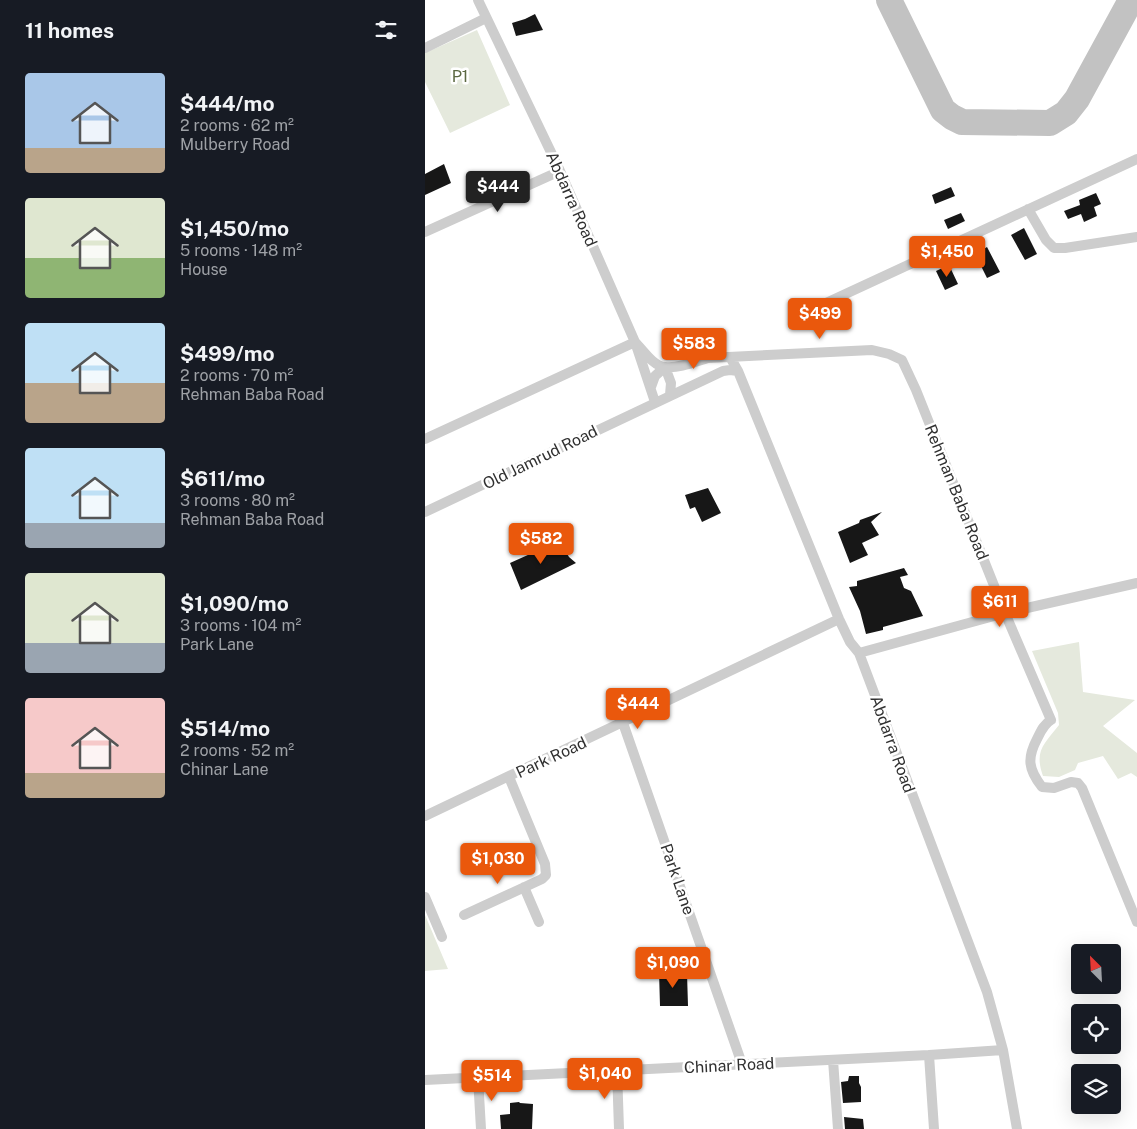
<!DOCTYPE html>
<meta charset="utf-8">
<style>
body{margin:0;font-family:"Public Sans",sans-serif;background:#242831;color:#f1f3f6;height:100vh;display:flex;flex-direction:column;font-size:19px;white-space:nowrap}
*{box-sizing:border-box;margin:0}
p{font-size:16px;color:#9ea1a6}
.icon{flex:none;width:28px;height:28px;fill:none;stroke:currentColor;stroke-width:2;stroke-linecap:round;stroke-linejoin:round}
.map{position:relative;flex:1;overflow:hidden}
.drawer{display:flex;flex-direction:column;background:#171b24;width:425px}
.drawer>*{flex:none}
.needle{width:32px;rotate:336deg}
.fabs{position:absolute;left:646px;top:944px;display:grid;gap:10px}
.fabs a{display:grid;place-items:center;width:50px;height:50px;border-radius:5px;background:#171b24;box-shadow:0 5px 20px #0002;font-size:25px}
.price{position:absolute;translate:-50% -42px;padding:0 11px;border-radius:5px;background:#ea580c;color:#fff;font-size:16px;line-height:32px;filter:drop-shadow(0 1px 2px #0008)}
.price::after{content:'';position:absolute;left:50%;top:30px;width:15px;height:11px;margin-left:-8px;background:inherit;clip-path:polygon(0 0,100% 0,50% 100%)}
.price.active{background:#222;color:#fff}
ul{padding:0;list-style:none}
li{display:flex;align-items:center;gap:15px;height:125px;padding:0 25px}
li span{display:grid;place-items:center;flex:none;width:140px;height:100px;border-radius:5px;color:#555}
li>.icon{margin-inline-start:auto}
span .icon{width:60px;height:60px;fill:#fffc;stroke-width:1}
li b{font-size:21px}
h2{display:flex;justify-content:space-between;align-items:center;height:60px;padding:0 25px;font-size:21px}
main{display:flex;flex:1;min-height:0}
.map>svg:first-child{display:block}
</style>
<main>
<section class="drawer">
<h2>11 homes<svg class="icon" aria-label="filters" viewBox="0 0 24 24"><path d="M4 7h16M4 17h16"/><circle cx="9" cy="7" r="2"/><circle cx="15" cy="17" r="2"/></svg></h2>
<ul>
<li><span style="background:linear-gradient(#a9c7e8 75%,#b9a48a 0)"><svg class="icon" aria-label="home" viewBox="0 0 24 24"><path d="M3 11l9-7 9 7M6 9v11h12V9"/></svg></span><div><b>$444/mo</b><p>2 rooms · 62 m²</p><p>Mulberry Road</p></div></li>
<li><span style="background:linear-gradient(#dfe7d0 60%,#8fb573 0)"><svg class="icon" aria-label="home" viewBox="0 0 24 24"><path d="M3 11l9-7 9 7M6 9v11h12V9"/></svg></span><div><b>$1,450/mo</b><p>5 rooms · 148 m²</p><p>House</p></div></li>
<li><span style="background:linear-gradient(#bfe0f5 60%,#b9a48a 0)"><svg class="icon" aria-label="home" viewBox="0 0 24 24"><path d="M3 11l9-7 9 7M6 9v11h12V9"/></svg></span><div><b>$499/mo</b><p>2 rooms · 70 m²</p><p>Rehman Baba Road</p></div></li>
<li><span style="background:linear-gradient(#bfe0f5 75%,#9aa5b1 0)"><svg class="icon" aria-label="home" viewBox="0 0 24 24"><path d="M3 11l9-7 9 7M6 9v11h12V9"/></svg></span><div><b>$611/mo</b><p>3 rooms · 80 m²</p><p>Rehman Baba Road</p></div></li>
<li><span style="background:linear-gradient(#dfe7d0 70%,#9aa5b1 0)"><svg class="icon" aria-label="home" viewBox="0 0 24 24"><path d="M3 11l9-7 9 7M6 9v11h12V9"/></svg></span><div><b>$1,090/mo</b><p>3 rooms · 104 m²</p><p>Park Lane</p></div></li>
<li><span style="background:linear-gradient(#f6c9c9 75%,#b9a48a 0)"><svg class="icon" aria-label="home" viewBox="0 0 24 24"><path d="M3 11l9-7 9 7M6 9v11h12V9"/></svg></span><div><b>$514/mo</b><p>2 rooms · 52 m²</p><p>Chinar Lane</p></div></li>
</ul>
</section>
<div class="map">
<svg width="712" height="1129" viewBox="0 0 712 1129">
<rect width="100%" height="100%" fill="#fff"/>
<path fill="#e5e9dd" d="M52 30 85 105 25 133 0 82V53Z
M654 642 658 692 710 700 678 726 712 753V777L706 773 693 779 678 756 653 763 650 770 634 777 618 776C609 751 619 744 634 725L633 713 607 651Z
M0 915 23 969 0 971Z"/>
<g fill="none" stroke-linecap="round" stroke-linejoin="round">
<path stroke="#c2c2c2" stroke-width="26" d="M464 0 518 110 527 117 537 122 625 123 641 113 652 99 706 0"/>
</g>
<path fill="#171717" d="M110 14 118 30 91 36 87 23 100 19Z
M19 164 26 183 0 195V174Z
M526 187 530 196 510 204 507 195Z
M671 193 676 204 669 207 672 216 659 222 656 214 643 219 639 211 655 205 654 200Z
M536 213 540 221 523 229 519 220Z
M599 228 612 254 600 260 586 235Z
M562 247 575 272 562 278 550 254Z
M524 265 533 284 520 290 511 271Z
M283 488 296 513 277 522 270 507 265 509 260 495Z
M457 512 446 522 454 535 437 543 443 555 425 563 413 532 434 523 435 520Z
M134 541 144 557 151 563 96 590 85 563Z
M479 568 483 575 475 577 479 588 486 591 498 616 458 627V630L441 634 435 611 424 587 432 586V581Z
M234 971 262 973 263 1006H235Z
M424 1076H434V1083L436 1087V1102L418 1103 416 1082 423 1081Z
M94 1102 95 1103 108 1104 107 1129H76L75 1115 85 1114V1103Z
M419 1117 438 1119 439 1129H420Z"/>
<g fill="none" stroke-linecap="round" stroke-linejoin="round">
<path stroke="#cdcdcd" stroke-width="10" d="M53 0 135 171 210 342 230 402
M0 48 61 18
M603 209 621 240 629 248H640L712 237
M0 232 135 171
M401 303 712 159
M305 357 313 371 414 619 425 642 434 653 562 992 578 1050 592 1129
M226 387 230 376 240 367 246 383 245 395
M0 439 210 342C218 350 228 366 240 367 253 369 270 362 283 358L447 350 464 354 477 360 491 390 580 613 626 720C619 724 616 731 612 739 602 758 603 769 617 787L629 788 646 782 653 783 657 788 712 922
M0 512 298 371 305 370 313 371
M434 653 580 613 712 583
M198 723 317 1064
M0 816 414 619
M99 887 114 922
M0 897 17 937
M39 915 117 879 121 875 120 864 84 777
M504 1055 509 1129
M408 1060 413 1129
M192 1070 194 1129
M53 1077 56 1129
M0 1080 504 1055 578 1050"/>
</g>
<g text-anchor="middle" stroke-width="5" stroke-linejoin="round" paint-order="stroke">
<g font-size="16" fill="#5b6842" stroke="#fff">
<text x="35" y="82">P1</text>
</g>
<g font-size="16" fill="#303030" stroke="#fff">
<text transform="translate(147 199) rotate(66)" y="6">Abdarra Road</text>
<text transform="translate(115 457) rotate(-26)" y="6">Old Jamrud Road</text>
<text transform="translate(532 492) rotate(68)" y="6">Rehman Baba Road</text>
<text transform="translate(468 744) rotate(70)" y="6">Abdarra Road</text>
<text transform="translate(126 757) rotate(-25)" y="6">Park Road</text>
<text transform="translate(253 879) rotate(71)" y="6">Park Lane</text>
<text transform="translate(304 1065) rotate(-3)" y="6">Chinar Road</text>
</g>
</g>
</svg>
<div class="fabs">
<a><svg class="needle" viewBox="-14 -14 28 28"><path d="M0-13l5 13h-10z" fill="#e53935"/><path d="M0 13l5-13h-10z" fill="#9ea1a6"/></svg></a>
<a><svg class="icon" aria-label="locate" viewBox="0 0 24 24"><circle cx="12" cy="12" r="6"/><path d="M12 2v4M12 18v4M2 12h4M18 12h4"/></svg></a>
<a><svg class="icon" aria-label="layers" viewBox="0 0 24 24"><path d="M12 4l9 5-9 5-9-5zM3 14l9 5 9-5"/></svg></a>
</div>
<b class="price active" style="left:73px;top:213px">$444</b>
<b class="price" style="left:522px;top:278px">$1,450</b>
<b class="price" style="left:395px;top:340px">$499</b>
<b class="price" style="left:269px;top:370px">$583</b>
<b class="price" style="left:116px;top:565px">$582</b>
<b class="price" style="left:575px;top:628px">$611</b>
<b class="price" style="left:213px;top:730px">$444</b>
<b class="price" style="left:73px;top:885px">$1,030</b>
<b class="price" style="left:248px;top:989px">$1,090</b>
<b class="price" style="left:180px;top:1100px">$1,040</b>
<b class="price" style="left:67px;top:1102px">$514</b>
</div>
</main>
